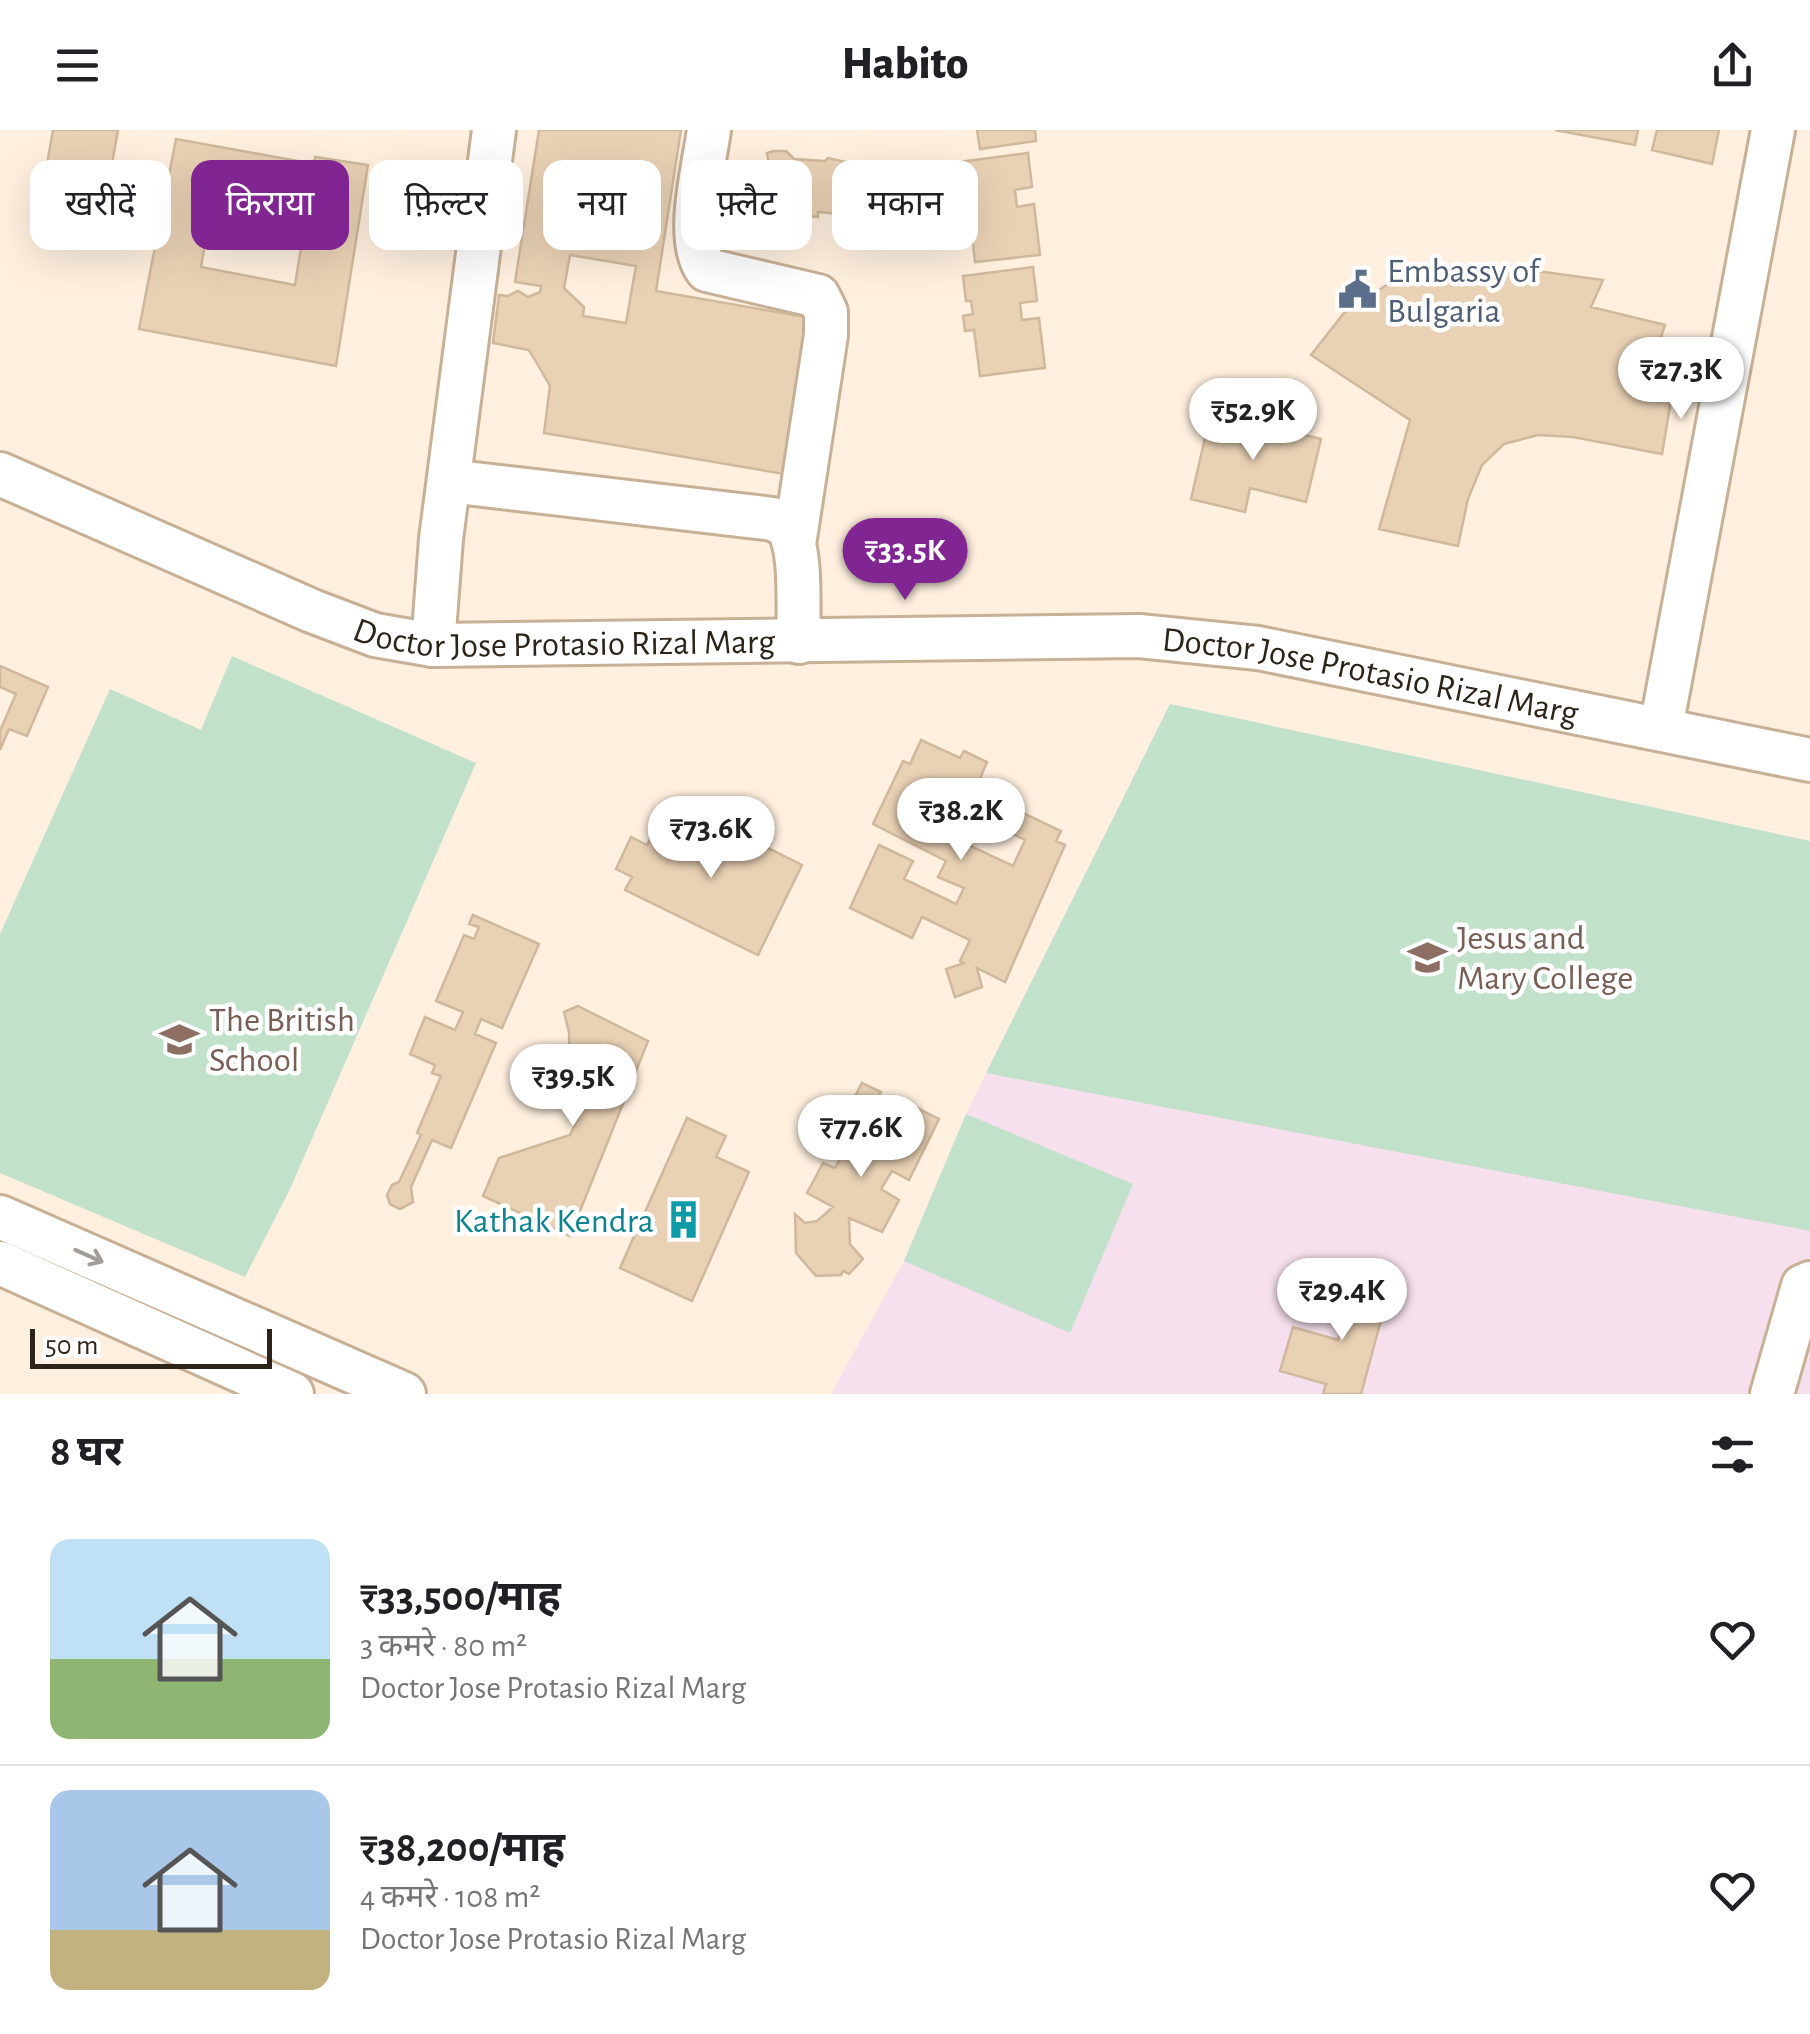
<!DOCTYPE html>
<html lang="hi">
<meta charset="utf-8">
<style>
body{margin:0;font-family:"Alegreya Sans","Noto Sans Devanagari",sans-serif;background:#f6f6f6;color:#202124;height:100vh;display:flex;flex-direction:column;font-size:38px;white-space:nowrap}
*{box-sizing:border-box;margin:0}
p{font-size:32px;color:#757577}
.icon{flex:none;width:55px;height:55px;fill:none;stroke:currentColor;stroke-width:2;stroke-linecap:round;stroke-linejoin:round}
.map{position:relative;height:1264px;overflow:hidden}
.details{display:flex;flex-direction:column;background:#fff;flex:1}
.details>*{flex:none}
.banner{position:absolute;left:30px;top:30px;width:1000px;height:90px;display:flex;gap:20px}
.scale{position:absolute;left:30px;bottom:25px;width:242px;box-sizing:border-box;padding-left:10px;border:5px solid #2d2419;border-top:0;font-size:28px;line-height:35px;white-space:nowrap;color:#2d2419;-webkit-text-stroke:8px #fefefe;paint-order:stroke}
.price{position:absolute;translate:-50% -85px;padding:0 22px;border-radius:35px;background:#fff;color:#222;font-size:32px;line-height:65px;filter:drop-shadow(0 2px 5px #0008)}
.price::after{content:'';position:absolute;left:50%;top:60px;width:30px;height:22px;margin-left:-15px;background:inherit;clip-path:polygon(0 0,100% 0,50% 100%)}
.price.active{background:#802592;color:#fff}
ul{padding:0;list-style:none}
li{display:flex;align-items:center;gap:30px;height:250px;padding:0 50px}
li+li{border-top:2px solid #e0e0e0}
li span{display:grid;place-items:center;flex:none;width:280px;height:200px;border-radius:20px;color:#555}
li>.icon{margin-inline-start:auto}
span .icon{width:120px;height:120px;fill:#fffc;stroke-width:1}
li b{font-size:42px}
h2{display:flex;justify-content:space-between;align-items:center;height:120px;padding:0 50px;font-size:42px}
.chip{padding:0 35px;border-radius:20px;background:#fff;box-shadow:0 10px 40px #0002;font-size:35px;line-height:90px}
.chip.active{background:#802592;color:#fff}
header{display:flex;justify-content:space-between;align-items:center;height:130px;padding:0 50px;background:#fff;font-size:45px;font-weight:800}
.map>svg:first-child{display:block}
</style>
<header><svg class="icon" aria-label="menu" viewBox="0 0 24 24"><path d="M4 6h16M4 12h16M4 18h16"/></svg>Habito<svg class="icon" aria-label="share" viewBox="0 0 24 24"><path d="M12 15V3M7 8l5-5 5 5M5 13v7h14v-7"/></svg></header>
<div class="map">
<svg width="1810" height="1264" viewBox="0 0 1810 1264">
<rect width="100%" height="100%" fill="#feefde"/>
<path fill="#f6e0ed" d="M1170 574 1810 711V1264H831L904 1131 966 984Z"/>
<path fill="#c1e1ca" d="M232 526 476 633 290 1059 245 1147 0 1043V804L110 559 201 600Z
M1170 574 1810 711V1101L986 943Z
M966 984 1133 1054 1070 1203 904 1131Z"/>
<path fill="#e9d1b5" stroke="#cfb89c" stroke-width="2.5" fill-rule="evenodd" d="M53 0H118L104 79 41 68Z
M539 0H681L656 161 817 189 790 345 544 303 550 256 535 230 529 220 493 213 499 165 508 166 518 161 528 167 540 162 541 156 515 152ZM570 125 636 136 626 193 583 186 584 177 564 158Z
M977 0H1035L1036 11 980 19Z
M1555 0H1638L1635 15Z
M1657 0H1719L1712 34 1652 20Z
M176 9 314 34 315 27 368 35 336 236 139 199ZM214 63 307 80 295 155 201 137Z
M773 21H786L794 29 825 31 828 28 846 32 851 43 847 65 867 67 869 81 861 86 818 82V87L768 82 764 66 772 51 767 23Z
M1028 23 1032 57 1015 60 1017 77 1034 74 1040 125 975 132 970 86 960 87 958 72 968 71 966 57 961 58 958 32Z
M1417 135 1439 155 1486 144 1537 141 1603 150 1591 177 1665 195 1658 216 1679 223 1662 324 1573 307 1538 305 1504 314 1482 335 1468 369 1458 416 1379 399 1410 290 1311 225 1344 183Z
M1033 137 1037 171 1020 173 1022 190 1039 188 1045 238 980 246 974 200 965 201 963 186 973 184 971 171H966L963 146Z
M1211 282 1321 309 1306 372 1250 358 1245 382 1191 369Z
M0 536 48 557 27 606 9 599 0 620V601L16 564 0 557Z
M921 610 960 628 964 621 987 632 980 649 989 653 982 668 985 665 1061 701 1056 711 1065 715 1005 852 977 838 982 857 955 867 946 839 964 833 960 831 970 810 922 787 912 808 850 778 879 715 913 731 904 749 956 774 964 758 938 747 946 731 873 694 903 631 910 634ZM976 686 1025 710 1013 736 964 713Z
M676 682 710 698 714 691 726 697 716 718 736 728 746 707 802 735 758 825 625 760 632 747 616 739 631 707 647 715 652 706 662 711Z
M473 785 539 814 502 898 481 889 475 904 496 913 451 1018 432 1010 411 1057 413 1072 400 1079 390 1074 387 1065 392 1055 399 1052 421 1005 417 1003 441 946 432 943 435 935 410 924 425 887 455 900 463 882 436 871 464 805 474 809 479 797 469 794Z
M578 876 648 911 570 1106 483 1066 499 1028 570 1005 595 952 570 941 569 902 564 882Z
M862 953 881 962 876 970 909 989 915 977 939 989 909 1050 892 1041 881 1059 899 1070 882 1102 849 1088 850 1114 863 1129 849 1144 843 1141 841 1145 816 1146 796 1123 795 1084 805 1093 817 1091 833 1077 807 1063 823 1033 835 1038 850 1011 836 1003Z
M687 988 726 1006 716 1027 749 1042 692 1171 620 1138Z
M1357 1143 1391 1153 1361 1264H1323L1326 1254 1280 1241 1293 1197 1338 1210Z"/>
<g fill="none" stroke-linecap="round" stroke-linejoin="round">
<defs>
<g id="minor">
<path d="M709 0C704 37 684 110 707 140L818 166 826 182V205L795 408"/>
<path id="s1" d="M0 344 312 481 375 505 433 515 1139 506 1258 518 1810 630"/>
<path d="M449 351 773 389 787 396C803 422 797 478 799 512"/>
<path d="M433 515 441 409 494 0"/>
<path d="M1661 598 1773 0"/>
<path d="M0 1087 404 1264"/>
<path d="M0 1133 292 1264"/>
<path d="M1772 1264 1803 1156 1810 1153"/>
</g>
</defs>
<use href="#minor" stroke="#c7b095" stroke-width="48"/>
<use href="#minor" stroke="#fff" stroke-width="42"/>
</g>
<defs><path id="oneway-shaft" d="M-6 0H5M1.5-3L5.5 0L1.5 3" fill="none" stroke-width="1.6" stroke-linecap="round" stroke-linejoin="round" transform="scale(2.5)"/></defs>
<use stroke="#a09c98" href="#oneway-shaft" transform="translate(89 1126) rotate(24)"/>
<defs>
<symbol id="civic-bare" viewBox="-9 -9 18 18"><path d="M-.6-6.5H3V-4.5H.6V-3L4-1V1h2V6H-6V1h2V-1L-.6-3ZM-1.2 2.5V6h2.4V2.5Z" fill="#5c6f8a" stroke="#fefefe" stroke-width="2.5" paint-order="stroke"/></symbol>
<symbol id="university-bare" viewBox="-9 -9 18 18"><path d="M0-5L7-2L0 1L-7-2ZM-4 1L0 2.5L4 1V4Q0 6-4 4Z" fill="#8d6e63" stroke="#fefefe" stroke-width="2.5" paint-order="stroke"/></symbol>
<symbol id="school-bare" viewBox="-9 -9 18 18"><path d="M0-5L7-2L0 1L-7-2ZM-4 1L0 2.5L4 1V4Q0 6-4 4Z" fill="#8d6e63" stroke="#fefefe" stroke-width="2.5" paint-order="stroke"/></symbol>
<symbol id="building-bare" viewBox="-9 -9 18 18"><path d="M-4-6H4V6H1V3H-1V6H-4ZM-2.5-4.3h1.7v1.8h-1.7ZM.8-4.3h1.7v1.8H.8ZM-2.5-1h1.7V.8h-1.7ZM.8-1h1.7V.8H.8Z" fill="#0f9aa8" stroke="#fefefe" stroke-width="2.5" paint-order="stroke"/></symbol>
</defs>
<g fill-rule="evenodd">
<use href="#civic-bare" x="1330" y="132" width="55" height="55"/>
<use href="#university-bare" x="1400" y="800" width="55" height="55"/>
<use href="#school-bare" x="152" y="882" width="55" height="55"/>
<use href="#building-bare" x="656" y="1062" width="55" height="55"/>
</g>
<g text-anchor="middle" stroke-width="9" stroke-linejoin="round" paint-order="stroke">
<g font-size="35" fill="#4e5e75" stroke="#fefefe" text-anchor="start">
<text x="1387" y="152">Embassy of<tspan x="1387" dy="40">Bulgaria</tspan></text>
</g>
<g font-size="35" fill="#2d2419" stroke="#fefefe">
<text dy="12" stroke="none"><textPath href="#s1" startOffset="598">Doctor Jose Protasio Rizal Marg</textPath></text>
<text dy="12" stroke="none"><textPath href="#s1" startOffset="1408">Doctor Jose Protasio Rizal Marg</textPath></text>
</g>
<g font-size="35" fill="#785e54" stroke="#fefefe" text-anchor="start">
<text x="1457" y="819">Jesus and<tspan x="1457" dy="40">Mary College</tspan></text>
<text x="209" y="901">The British<tspan x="209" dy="40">School</tspan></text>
</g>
<g font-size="35" fill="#0d838f" stroke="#fefefe" text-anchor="end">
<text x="654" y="1102">Kathak Kendra</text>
</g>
</g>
</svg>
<div class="scale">50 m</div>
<b class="price" style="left:1681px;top:292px">₹27.3K</b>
<b class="price" style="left:1253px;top:333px">₹52.9K</b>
<b class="price active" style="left:905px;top:473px">₹33.5K</b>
<b class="price" style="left:961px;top:733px">₹38.2K</b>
<b class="price" style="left:711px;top:751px">₹73.6K</b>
<b class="price" style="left:573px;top:999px">₹39.5K</b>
<b class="price" style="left:861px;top:1050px">₹77.6K</b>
<b class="price" style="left:1342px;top:1213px">₹29.4K</b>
<div class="banner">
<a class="chip">खरीदें</a>
<a class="chip active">किराया</a>
<a class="chip">फ़िल्टर</a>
<a class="chip">नया</a>
<a class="chip">फ़्लैट</a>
<a class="chip">मकान</a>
</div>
</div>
<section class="details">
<h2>8 घर<svg class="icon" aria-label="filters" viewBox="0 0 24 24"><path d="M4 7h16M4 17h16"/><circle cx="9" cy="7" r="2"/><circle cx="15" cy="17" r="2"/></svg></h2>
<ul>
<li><span style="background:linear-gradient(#bfe0f5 60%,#8fb573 0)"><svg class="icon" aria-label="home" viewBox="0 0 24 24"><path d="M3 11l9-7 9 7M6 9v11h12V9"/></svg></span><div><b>₹33,500/माह</b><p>3 कमरे · 80 m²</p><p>Doctor Jose Protasio Rizal Marg</p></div><svg class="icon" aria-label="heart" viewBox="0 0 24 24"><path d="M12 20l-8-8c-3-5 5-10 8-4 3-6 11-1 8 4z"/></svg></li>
<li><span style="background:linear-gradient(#a9c7e8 70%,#c2b280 0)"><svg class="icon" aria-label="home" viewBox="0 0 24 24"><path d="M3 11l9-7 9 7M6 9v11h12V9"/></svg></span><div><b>₹38,200/माह</b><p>4 कमरे · 108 m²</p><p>Doctor Jose Protasio Rizal Marg</p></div><svg class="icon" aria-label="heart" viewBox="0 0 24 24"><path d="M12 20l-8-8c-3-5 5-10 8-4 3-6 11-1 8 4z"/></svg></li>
</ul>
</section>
